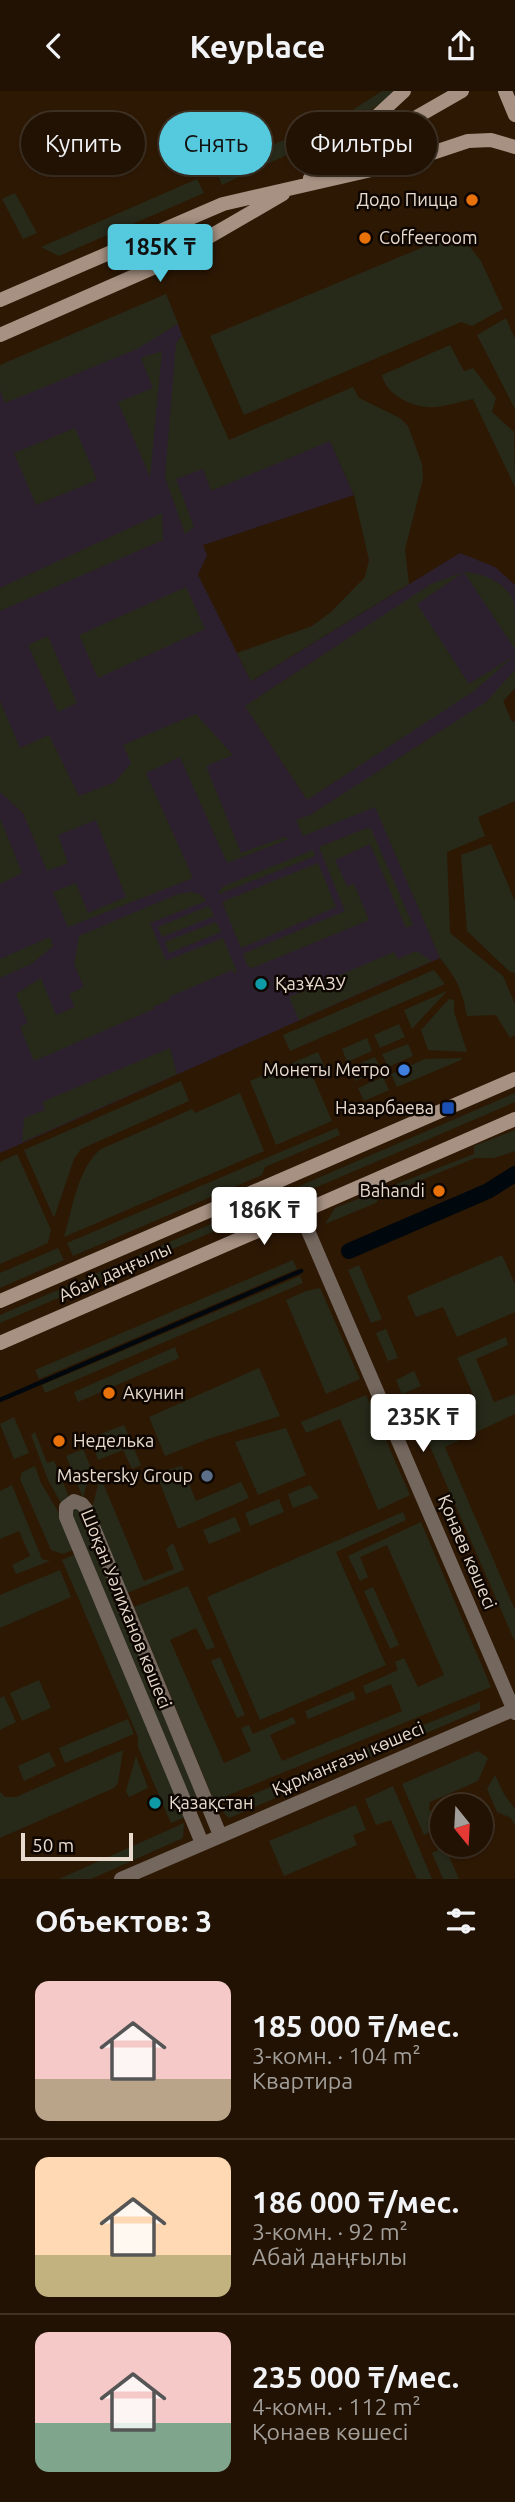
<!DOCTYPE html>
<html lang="ru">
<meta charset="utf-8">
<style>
body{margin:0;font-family:Ubuntu,sans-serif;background:#2e2012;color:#f1f3f6;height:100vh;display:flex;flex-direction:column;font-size:26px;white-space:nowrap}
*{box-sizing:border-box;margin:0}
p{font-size:23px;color:#a29e9a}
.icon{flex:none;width:38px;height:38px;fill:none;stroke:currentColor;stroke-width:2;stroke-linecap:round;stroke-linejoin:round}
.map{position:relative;height:1788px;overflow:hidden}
.drawer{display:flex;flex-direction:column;background:#221203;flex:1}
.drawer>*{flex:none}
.guide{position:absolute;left:21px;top:21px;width:474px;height:63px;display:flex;gap:14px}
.needle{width:46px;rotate:162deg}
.fabs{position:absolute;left:430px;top:1703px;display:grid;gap:14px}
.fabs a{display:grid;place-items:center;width:63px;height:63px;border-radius:50%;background:#221203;box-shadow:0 2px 5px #0004,0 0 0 2px #3f3225;font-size:35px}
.scale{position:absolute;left:21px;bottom:18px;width:112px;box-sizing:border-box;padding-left:7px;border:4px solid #e8dacd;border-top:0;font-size:19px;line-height:24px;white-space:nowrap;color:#e8dacd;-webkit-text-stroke:5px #0e0601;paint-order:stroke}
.price{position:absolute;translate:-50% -60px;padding:0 16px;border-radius:7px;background:#fff;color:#222;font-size:23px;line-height:46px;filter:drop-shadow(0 2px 4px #0008)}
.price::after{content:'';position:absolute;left:50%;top:42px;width:21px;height:16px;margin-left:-10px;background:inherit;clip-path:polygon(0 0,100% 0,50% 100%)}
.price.active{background:#55cadf;color:#111}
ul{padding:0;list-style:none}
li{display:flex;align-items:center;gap:21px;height:175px;padding:0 35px}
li+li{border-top:2px solid #3f3225}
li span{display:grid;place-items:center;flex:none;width:196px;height:140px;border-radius:14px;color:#555}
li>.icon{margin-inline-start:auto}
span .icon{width:84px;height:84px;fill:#fffc;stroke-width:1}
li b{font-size:30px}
h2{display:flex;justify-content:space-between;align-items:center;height:84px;padding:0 35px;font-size:30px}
.chip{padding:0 24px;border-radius:32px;background:#221203;box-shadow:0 2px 5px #0004,0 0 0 2px #3f3225;font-size:24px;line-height:63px}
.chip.active{background:#55cadf;color:#111}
header{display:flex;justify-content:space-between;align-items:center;height:91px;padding:0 35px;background:#221203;font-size:32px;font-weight:600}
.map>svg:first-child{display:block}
</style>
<header><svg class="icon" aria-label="back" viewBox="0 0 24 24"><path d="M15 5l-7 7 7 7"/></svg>Keyplace<svg class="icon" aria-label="share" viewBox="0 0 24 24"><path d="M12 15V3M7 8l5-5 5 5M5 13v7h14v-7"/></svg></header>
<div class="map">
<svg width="515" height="1788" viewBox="0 0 515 1788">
<rect width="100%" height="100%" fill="#2d1804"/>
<path fill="#2c202e" d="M169 210 182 244 176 253 218 354 314 313 354 404 203 454 207 464 198 484 251 590 460 462 495 476 515 494V597L503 610 512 631 515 630V710L396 761 440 867 0 1062V288Z"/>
<path fill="#272a19" d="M382 0H396C346 42 281 65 222 94L216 79 354 18Z
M197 88 204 102 59 165 41 156Z
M15 102 37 142 23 148 2 108Z
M452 149 470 156 481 170 503 218 472 235 461 231 244 324 210 245 433 152Z
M166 203 178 233 137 258 5 312 0 299V274Z
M506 227 515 248V318L477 244Z
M182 244 229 349 353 296 359 307 400 327 408 335 422 373 423 388 405 458 409 493 251 590 237 562 312 535 331 521 365 486 369 469 354 404 330 350 211 400 203 378 176 388 194 436 185 443 165 386 176 253Z
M450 254 464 280 473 277 496 307 492 321 514 341 515 396 473 308C461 310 448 315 435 316 416 318 386 305 382 284Z
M162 260 150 386 118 311 153 297 141 267Z
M75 337 97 389 36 414 14 362Z
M162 422 163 449 0 520V497Z
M464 481C483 482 508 492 514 512 515 525 515 545 515 558L464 481 417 513 469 593 514 565 474 600 307 709 245 615 431 493Z
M186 496 205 538 98 587 79 544Z
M48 545 77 612 58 621 28 554Z
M515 579V597L503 610 512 631 515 630V710L478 726 485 745 447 761 450 842 503 885 515 913V944L510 947 496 924 467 925C462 898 457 888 440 867L375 716 303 745 296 729 310 724 486 611Z
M0 610 20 657 49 644 79 705 115 691 131 672 123 654 196 623 233 664 206 675 241 762 285 746 289 748 227 772 180 666 146 682 193 787 68 836 53 801 76 792 88 822 126 806 96 729 58 744 68 772 47 780 23 722 0 701Z
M0 727 22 782 0 793Z
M367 737 371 738 413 834 406 837 370 753 335 769 347 795 354 793 369 829 252 877 248 876 243 863 345 820 319 756Z
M491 753 515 810V882L510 881 467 840 461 764Z
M313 759 315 765 219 803V800L224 795Z
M318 772 336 816 241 857 222 811Z
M192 801 201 804 206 810 150 832 166 870 223 847 237 881 234 882 232 879 169 906V909L153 916 154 918 34 970 20 936 28 932 16 903 41 887 56 924 75 916 69 903 84 896 74 873 79 845 178 803Z
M209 815 214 825 162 846 158 836Z
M216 831 221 841 169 862 165 851Z
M50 846 53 855 33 872 0 887V868Z
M416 860 432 870 299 929 289 906 394 861 398 868Z
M434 879 445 893 290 960 283 944Z
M447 900 412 938 404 919Z
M449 908 454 909V921L467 961 428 959 421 939Z
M399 933 405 946 380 957 374 944Z
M367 947 372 960 347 971 342 958Z
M408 953 413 965 388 976 382 963Z
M170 957 177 983 22 1051 24 1027 45 1019 42 1011Z
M318 961 326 979 313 986 332 1030 276 1054 250 990Z
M375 966 381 980 355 990 350 977Z
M462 967 461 969 397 996 391 983 425 968Z
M383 986 389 999 364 1010 358 997Z
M181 990 189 1010 81 1058 74 1068 54 1127 24 1059Z
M240 1002 264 1060 64 1146C72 1119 78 1076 101 1058L192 1018 195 1022Z
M515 1002V1011L0 1232V1224Z
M337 1037 340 1044 265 1076 262 1084 73 1165 67 1152Z
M515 1039V1060L494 1067H475L380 1106 376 1112 325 1133 335 1117 474 1063V1055Z
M17 1063 51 1139 48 1152 0 1173V1071Z
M58 1157 64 1169 0 1197V1182Z
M502 1164 515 1193V1221L457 1246 443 1216 416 1226 407 1205Z
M293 1169 297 1178 39 1288 35 1279Z
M359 1174 382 1228 371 1232 348 1179Z
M300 1185 303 1192 45 1302 42 1294Z
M320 1197 360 1288 326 1303 286 1209 306 1200Z
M386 1238 398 1267 388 1270 376 1242Z
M506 1246 508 1254 476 1268 494 1311 515 1303V1323L445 1356 515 1519V1551L411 1312 426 1307 435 1326 475 1308 457 1267Z
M175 1256 179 1267 78 1311 74 1301Z
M259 1277 280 1325 208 1348 165 1365 149 1326Z
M414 1280 421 1295 402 1303 396 1289Z
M366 1304 410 1404 378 1419 340 1328 306 1342 301 1331Z
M14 1326 29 1362 14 1368 0 1333Z
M124 1334 141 1374 132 1378 123 1359 98 1369 90 1347Z
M286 1337 306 1384 258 1404 235 1351Z
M35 1341 47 1372 54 1370 69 1406 61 1412 48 1389 31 1344Z
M83 1358 91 1377 83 1407 66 1365Z
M35 1375 41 1392 62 1427 75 1458 63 1463 51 1459 20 1388 22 1381Z
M182 1375 196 1410 241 1391 249 1407 178 1438 156 1382Z
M100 1385 144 1490 174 1478 166 1458 173 1452 184 1479 127 1502 92 1418Z
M12 1394 42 1468 50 1470 16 1483 12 1474 30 1465 19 1440 0 1448V1400Z
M310 1394 319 1407 293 1417 288 1403Z
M279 1408 284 1421 250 1435 245 1422Z
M73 1415 81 1418 202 1714 194 1718 70 1422Z
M403 1421 406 1429 336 1461 386 1574 260 1629 207 1506Z
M235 1426 241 1440 209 1453 203 1439Z
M421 1431 491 1596 214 1710 134 1516 188 1495 215 1556 207 1559 196 1537 170 1549 224 1672 251 1660 241 1637 249 1634 253 1643 293 1626 296 1632 270 1644 282 1670 402 1620 391 1593 366 1603 363 1595 398 1579 395 1571 404 1567 418 1596 444 1584 387 1454 360 1466 368 1486 360 1490 348 1465Z
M80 1461 190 1724 171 1732 138 1656V1646L62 1469Z
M60 1479 71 1506 0 1537V1504Z
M373 1496 399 1554 390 1558 364 1500Z
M220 1566 245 1624 237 1627 211 1570Z
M39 1589 51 1617 22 1630 10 1602Z
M353 1600 356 1608 308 1628 305 1620Z
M4 1605 16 1631 0 1639V1607Z
M480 1611V1619L229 1727 219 1717Z
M128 1628 134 1643 65 1672 59 1657Z
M123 1659 118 1692 114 1697 0 1747V1701L5 1706H16Z
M478 1660 488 1667 478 1690 430 1711 429 1717 438 1737 424 1744 402 1693Z
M49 1661 56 1675 24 1690 18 1675Z
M136 1665 148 1697 129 1706 126 1700Z
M495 1684 504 1703 515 1718V1735L511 1727 497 1721 487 1698Z
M393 1695 432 1788H417L391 1729 376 1734 365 1708Z
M356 1714 366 1739 353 1744 357 1754 284 1785 269 1750Z
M184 1732 183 1747 91 1788H59Z
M445 1756 459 1788H443L432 1762Z"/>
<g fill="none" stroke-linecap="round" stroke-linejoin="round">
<path stroke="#00080d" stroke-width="4.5" d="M0 1309 301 1180"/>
<path stroke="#00080d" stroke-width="16" d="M349 1160 488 1100 515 1083"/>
<path stroke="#74675e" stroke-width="14" d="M202 1752 66 1426V1416L74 1410 82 1413 86 1418 220 1744"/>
<path stroke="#74675e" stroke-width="14" d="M300 1121 515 1622
M121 1788 515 1618"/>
<path stroke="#a69182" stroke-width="14" d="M505 0 515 24
M328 70 404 0
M310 87 462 0
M0 209 223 113 402 72 468 50 491 49 515 56
M0 244 164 172 283 103
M0 1210 515 988
M0 1252 515 1028"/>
</g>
<g fill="#e8710a" stroke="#0e0601" stroke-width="2.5">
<circle cx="472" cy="109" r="7"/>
<circle cx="365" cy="147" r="7"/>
<circle cx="439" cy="1100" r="7"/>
<circle cx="109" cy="1302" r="7"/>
<circle cx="59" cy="1350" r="7"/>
</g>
<g fill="#0f9aa8" stroke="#0e0601" stroke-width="2.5">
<circle cx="261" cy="893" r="7"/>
<circle cx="155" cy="1712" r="7"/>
</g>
<circle fill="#3f7fe0" stroke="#0e0601" stroke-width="2.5" cx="404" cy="979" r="7"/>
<rect fill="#1a4fb4" stroke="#0e0601" stroke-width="2.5" x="441" y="1010" width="14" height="14" rx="3.5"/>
<circle fill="#5c6f8a" stroke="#0e0601" stroke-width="2.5" cx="207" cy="1385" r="7"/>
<g text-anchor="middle" stroke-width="5" stroke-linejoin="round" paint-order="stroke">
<g font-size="18" fill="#e8dacd" stroke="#0e0601" text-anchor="end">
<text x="458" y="115">Додо Пицца</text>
<text x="379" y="153" text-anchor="start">Coffeeroom</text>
<text x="275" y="899" text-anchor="start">ҚазҰАЗУ</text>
<text x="390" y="985">Монеты Метро</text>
<text x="434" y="1023">Назарбаева</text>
<text x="425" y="1106">Bahandi</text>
<text x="123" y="1308" text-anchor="start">Акунин</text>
<text x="73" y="1356" text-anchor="start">Неделька</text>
<text x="193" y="1391">Mastersky Group</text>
<text x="169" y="1718" text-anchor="start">Қазақстан</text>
</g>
<g font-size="18" fill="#e8dacd" stroke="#0e0601">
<text transform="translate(115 1181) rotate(-24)" y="6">Абай даңғылы</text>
<text transform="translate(467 1461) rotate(67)" y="6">Қонаев көшесі</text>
<text transform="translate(126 1518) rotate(68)" y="6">Шоқан Уәлиханов көшесі</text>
<text transform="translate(348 1668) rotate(-23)" y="6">Құрманғазы көшесі</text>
</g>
</g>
</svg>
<div class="fabs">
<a><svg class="needle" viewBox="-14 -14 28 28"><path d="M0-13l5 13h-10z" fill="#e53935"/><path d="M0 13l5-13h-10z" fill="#a29e9a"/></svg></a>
</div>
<div class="scale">50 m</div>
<b class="price active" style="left:160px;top:193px">185K ₸</b>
<b class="price" style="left:264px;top:1156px">186K ₸</b>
<b class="price" style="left:423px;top:1363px">235K ₸</b>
<div class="guide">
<a class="chip">Купить</a>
<a class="chip active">Снять</a>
<a class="chip">Фильтры</a>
</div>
</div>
<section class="drawer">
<h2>Объектов: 3<svg class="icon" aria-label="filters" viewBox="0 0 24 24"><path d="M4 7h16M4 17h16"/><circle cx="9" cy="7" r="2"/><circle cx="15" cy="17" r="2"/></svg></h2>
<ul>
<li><span style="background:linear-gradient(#f6c9c9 70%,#b9a48a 0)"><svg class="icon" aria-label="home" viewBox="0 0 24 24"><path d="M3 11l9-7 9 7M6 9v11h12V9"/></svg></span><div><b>185 000 ₸/мес.</b><p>3-комн. · 104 m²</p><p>Квартира</p></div></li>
<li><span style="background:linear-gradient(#ffd9b3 70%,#c2b280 0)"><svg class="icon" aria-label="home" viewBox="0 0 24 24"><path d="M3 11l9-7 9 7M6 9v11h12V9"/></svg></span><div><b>186 000 ₸/мес.</b><p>3-комн. · 92 m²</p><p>Абай даңғылы</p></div></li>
<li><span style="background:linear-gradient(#f6c9c9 65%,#7fa58c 0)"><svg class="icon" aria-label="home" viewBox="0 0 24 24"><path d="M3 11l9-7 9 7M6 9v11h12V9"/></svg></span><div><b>235 000 ₸/мес.</b><p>4-комн. · 112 m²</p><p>Қонаев көшесі</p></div></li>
</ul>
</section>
